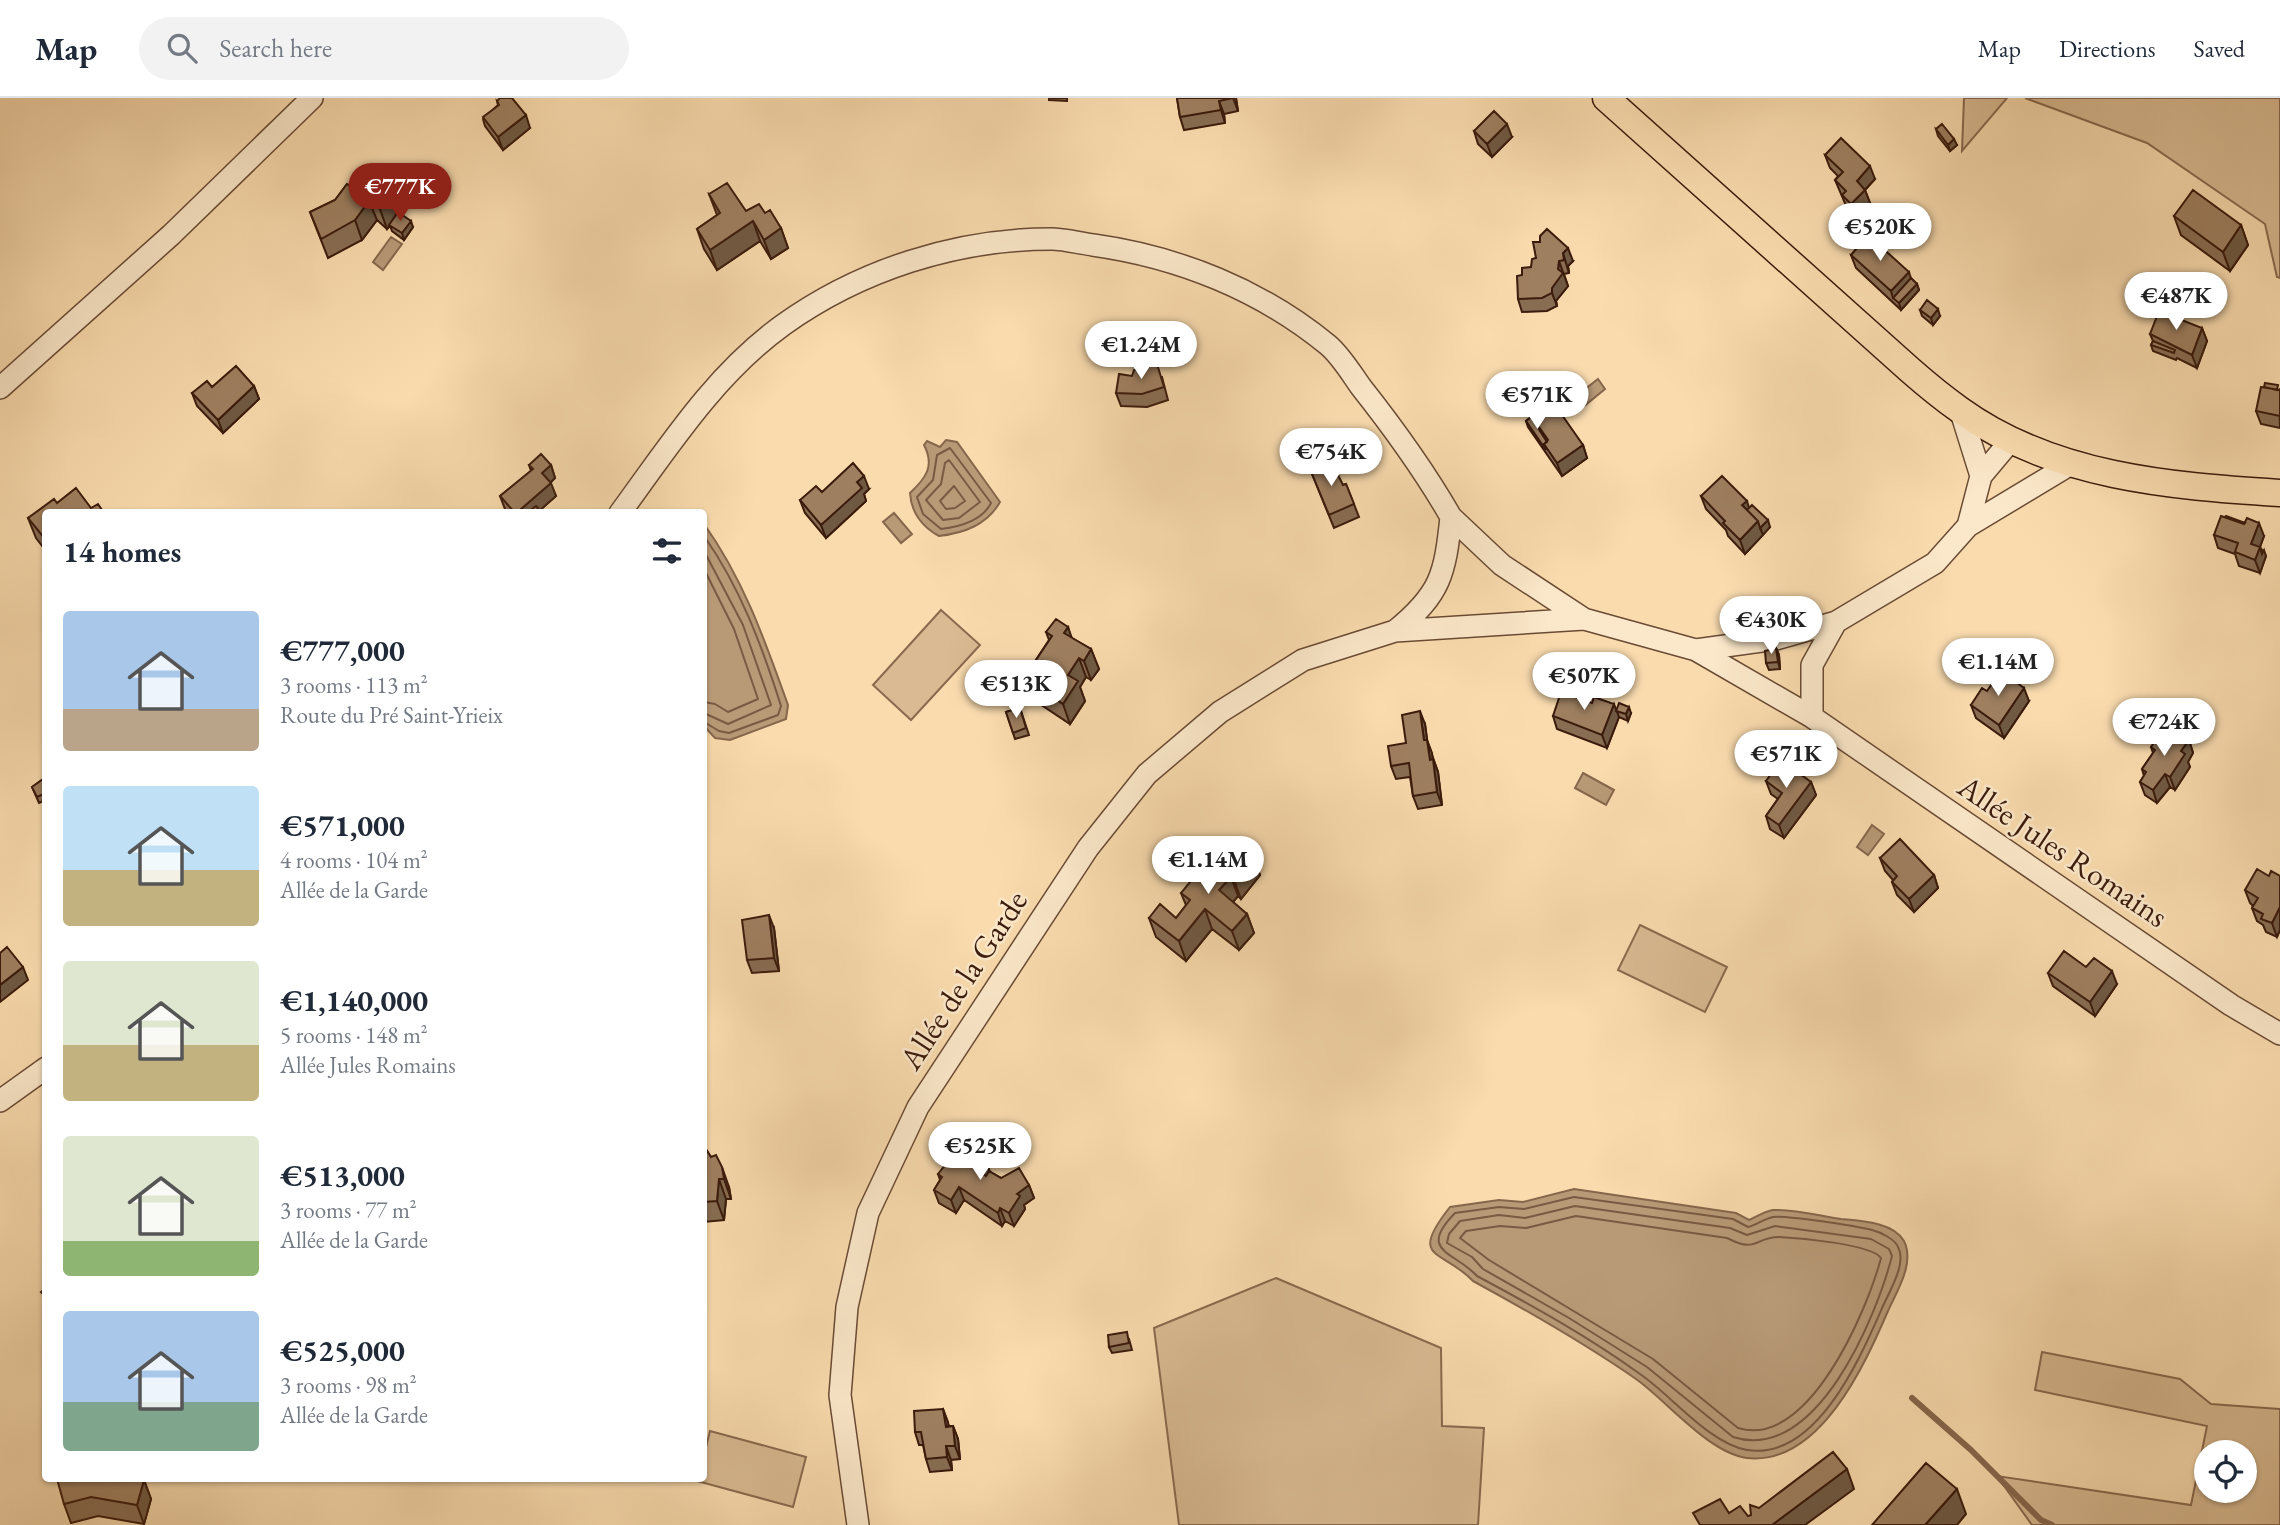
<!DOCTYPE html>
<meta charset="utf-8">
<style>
body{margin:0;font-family:"EB Garamond",serif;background:#f2f2f3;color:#1f2937;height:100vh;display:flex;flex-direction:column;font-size:26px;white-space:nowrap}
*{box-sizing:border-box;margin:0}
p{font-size:23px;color:#747a83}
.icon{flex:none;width:38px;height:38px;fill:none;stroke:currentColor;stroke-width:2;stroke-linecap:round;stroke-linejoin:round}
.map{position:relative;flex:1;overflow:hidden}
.sheet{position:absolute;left:42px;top:411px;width:665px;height:973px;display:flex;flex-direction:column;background:#fff;border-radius:7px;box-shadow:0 2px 5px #0004}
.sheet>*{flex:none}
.fabs{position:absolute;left:2194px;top:1342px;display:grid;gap:14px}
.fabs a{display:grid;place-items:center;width:63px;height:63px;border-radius:50%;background:#fff;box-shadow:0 2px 5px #0004;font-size:35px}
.price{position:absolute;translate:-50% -60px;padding:0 16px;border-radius:24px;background:#fff;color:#222;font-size:23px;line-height:46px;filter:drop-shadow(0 2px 4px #0008)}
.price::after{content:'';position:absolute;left:50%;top:42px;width:21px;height:16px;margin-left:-10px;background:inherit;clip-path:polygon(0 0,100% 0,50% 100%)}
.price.on{background:#8f2418;color:#fff}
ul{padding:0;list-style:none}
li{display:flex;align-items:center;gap:21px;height:175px;padding:0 21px}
li span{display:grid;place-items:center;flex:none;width:196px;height:140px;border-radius:7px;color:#555}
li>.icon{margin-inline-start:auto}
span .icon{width:84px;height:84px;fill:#fffc;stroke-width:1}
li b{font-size:30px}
h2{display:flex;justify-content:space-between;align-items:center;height:84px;padding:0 21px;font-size:30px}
header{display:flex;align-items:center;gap:42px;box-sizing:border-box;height:98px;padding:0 35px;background:#fff;border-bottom:2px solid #e0e1e3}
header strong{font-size:33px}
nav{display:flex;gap:38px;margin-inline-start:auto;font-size:24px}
.search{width:490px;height:63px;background:#f2f2f3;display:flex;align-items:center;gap:18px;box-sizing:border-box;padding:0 24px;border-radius:38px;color:#747a83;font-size:26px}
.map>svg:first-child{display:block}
</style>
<header>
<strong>Map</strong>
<div class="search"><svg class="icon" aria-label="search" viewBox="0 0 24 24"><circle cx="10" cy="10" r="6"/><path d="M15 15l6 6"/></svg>Search here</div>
<nav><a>Map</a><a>Directions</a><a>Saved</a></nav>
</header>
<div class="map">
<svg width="2280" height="1427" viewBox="0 0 2280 1427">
<rect width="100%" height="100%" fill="#f9dbae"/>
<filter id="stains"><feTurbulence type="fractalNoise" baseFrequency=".00286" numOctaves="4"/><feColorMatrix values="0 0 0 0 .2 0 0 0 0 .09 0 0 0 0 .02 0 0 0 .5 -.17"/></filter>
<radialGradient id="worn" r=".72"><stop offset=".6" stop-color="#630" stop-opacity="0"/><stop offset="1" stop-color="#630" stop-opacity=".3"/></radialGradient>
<path fill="#d9ba92" stroke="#8a6a4f" stroke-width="2" fill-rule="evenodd" d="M1964 0H2007L1962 53Z
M2025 0H2280V180L2277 179 2265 126 2147 45Z
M941 512 980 547 911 622 873 587Z
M1640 827 1727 869 1705 914 1618 872Z
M1276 1180 1441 1250 1442 1328 1484 1330 1478 1427H1179L1154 1230Z
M2042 1254 2180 1281 2211 1306 2280 1311V1427H2032L1997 1378 2191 1407 2207 1328 2035 1292ZM2207 1354H2245V1393H2207Z
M710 1333 806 1359 793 1409 697 1383 704 1381V1357Z"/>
<path fill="#b89a77" stroke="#86674c" stroke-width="2" d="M391 139 402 146 383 172 373 164Z
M1598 281 1605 291 1583 309 1575 299Z
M946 342 957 344 1000 404C987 427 964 435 939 438 922 429 911 414 910 395 926 380 935 368 924 347L927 343 940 349Z
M894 415 912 436 901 445 883 424Z
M704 426C744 482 765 543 788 607L786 621 730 642 715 640 704 628Z
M1583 675 1614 692 1606 707 1575 690Z
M1872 727 1884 736 1868 757 1857 749Z
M1574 1091 1736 1115 1749 1122C1756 1119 1765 1113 1773 1112 1795 1111 1820 1118 1841 1121 1860 1123 1893 1124 1904 1143 1915 1165 1897 1193 1888 1213 1865 1266 1820 1368 1747 1360 1709 1355 1668 1304 1636 1281 1584 1245 1528 1213 1473 1183 1443 1151 1407 1163 1450 1109L1499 1102 1523 1104Z"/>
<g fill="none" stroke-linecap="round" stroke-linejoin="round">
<path stroke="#7a5a42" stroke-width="2" d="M950 350 991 405C982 423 958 429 941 431L923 416 917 399 933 382 937 357Z
M949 362 980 404 959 420 943 422 926 402 941 386 945 365Z
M954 388 965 403 955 410 946 411 940 403Z
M704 438C740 489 762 548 781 608L778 617 729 635 719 633 704 624
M704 453 743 527 771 607 728 626 704 615
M704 471 734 531 758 601 728 614 715 606 704 604
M1574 1099 1733 1121 1748 1129C1756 1127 1764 1121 1773 1119 1785 1117 1857 1128 1872 1132 1880 1134 1895 1141 1898 1149 1907 1165 1890 1192 1883 1208 1861 1258 1817 1363 1747 1352 1710 1346 1671 1297 1640 1276 1589 1239 1533 1208 1477 1178 1454 1153 1417 1154 1455 1115L1499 1109 1524 1111Z
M1575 1108 1730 1130 1747 1137 1775 1128 1871 1141 1889 1151 1892 1158C1876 1220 1816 1366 1733 1339L1647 1269 1569 1220 1483 1171 1472 1159 1447 1145 1449 1136 1460 1123 1499 1117 1525 1120Z
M1576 1118 1727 1140C1758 1156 1754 1139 1779 1139 1799 1140 1871 1146 1881 1160 1867 1213 1808 1352 1738 1330L1653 1261 1489 1162 1460 1140 1466 1133 1500 1128 1526 1130Z"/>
<path stroke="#86674c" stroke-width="6" d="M1912 1300 1971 1352 2041 1422 2052 1427"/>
<defs>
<path id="minor" d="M0 290 171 137 312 0
M1961 314 1981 378 1968 428
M1981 378 2012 341
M620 415C669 348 715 276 783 227 860 172 956 141 1051 141 1064 141 1079 145 1093 147 1179 159 1261 192 1328 247 1341 258 1351 275 1361 289 1395 332 1424 372 1451 419
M1395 533C1441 496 1445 476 1451 419L1502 467 1584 521
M1696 552 1812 619 2231 907 2280 936
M1812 619V567L1836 524
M0 1003 46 970
M858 1427 840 1297 847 1209 868 1115 918 1009 1088 750 1147 676 1220 614 1303 562 1395 533 1584 521 1696 552 1776 541 1836 524 1935 465 1968 428 2071 366"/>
<path id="major" d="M1606 0 1910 272C1926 286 1943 300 1960 312 2053 379 2170 388 2280 395"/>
</defs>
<use href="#minor" stroke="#6a4b34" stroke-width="24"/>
<use href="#major" stroke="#3b1b0c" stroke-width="29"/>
<use href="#minor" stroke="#fbe8ca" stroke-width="21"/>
<use href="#major" stroke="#f9dbae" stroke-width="26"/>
</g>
<path fill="#886d53" stroke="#3b1b0c" stroke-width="2" d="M1049 0H1067V3L1049 2Z
M1177 0H1236L1238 13 1224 16 1225 25 1184 32 1180 19Z
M497 3 530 30 503 52 485 28 483 21 498 7Z
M1936 31 1957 47 1950 53 1938 38Z
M1474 33 1512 39 1492 59 1478 46Z
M1825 57 1875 81 1865 92 1870 105 1856 119 1847 110 1835 82 1838 78 1830 70Z
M347 86 396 117 413 129 404 142 392 133 390 128 387 131 377 122 362 142 328 160 310 114 335 102Z
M709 96 746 113 765 115 781 130 788 150 771 161 760 143 717 172 704 151 697 131 717 117Z
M2174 118 2241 127 2248 147 2230 173 2181 137Z
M1851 157 1911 180 1917 186 1919 192 1901 212 1856 170Z
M1536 160 1573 163 1568 168 1569 175 1564 176 1568 188 1556 203 1557 208 1547 213 1522 214 1518 201 1522 177 1531 169Z
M1920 212 1940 218 1933 227 1922 218Z
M2202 230 2207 243 2197 270 2177 260 2176 262 2153 253 2151 247 2153 243 2150 236Z
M1162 279 1168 302 1147 309 1121 308 1116 295Z
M254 288 259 301 223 335 197 308 192 295 212 289Z
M2279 292 2280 330 2261 326 2256 313Z
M1542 312 1583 347 1587 360 1562 378 1528 329 1526 323 1531 319 1528 313Z
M529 367H551L555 380 550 385 556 398 539 413V415H508L505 411 500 398 531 373Z
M1310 371 1343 387 1346 386 1359 419 1334 430Z
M869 391 864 396 866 403 826 440 805 415 800 402 822 394Z
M1701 398 1749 410 1770 429 1745 456 1728 438 1726 432 1706 411Z
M57 405 91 410 46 415V453L36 440 28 420Z
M2214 437 2264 438 2260 449 2266 458 2260 475 2239 468 2235 456 2218 450Z
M1068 529 1071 540 1091 551 1099 571 1091 582 1086 579 1080 589 1085 603 1070 626 1031 600 1024 580 1049 542 1046 534Z
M1776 550 1779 557 1780 571 1769 572 1766 565Z
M2029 603 2004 640 1976 620 1971 607Z
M1592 605 1616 613 1631 615 1628 623 1619 619 1607 650 1557 631 1553 618Z
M1020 610 1029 637 1015 641 1006 614Z
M1425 626 1427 642 1438 674 1442 707 1418 711 1413 698 1410 679 1396 681 1391 668 1406 645Z
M2163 641 2189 642 2193 655 2188 664 2190 669 2175 692 2170 689 2157 705 2145 697 2140 684 2144 678 2142 671 2153 655 2151 649Z
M46 679V702L39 705 32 689Z
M1766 683 1811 684 1816 697 1784 740 1770 731 1766 718 1778 701 1771 696Z
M1253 758 1260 777 1241 801 1238 798 1233 804 1247 816 1254 835 1239 852 1212 831 1186 863 1156 839 1149 820H1176L1186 807 1181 795 1218 780 1219 778 1215 767Z
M1880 760 1934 777 1938 790 1914 814 1897 797 1892 784 1893 782 1885 773Z
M2269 778H2280V832L2277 839 2266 834 2263 827 2257 823 2252 810 2253 808 2250 805 2245 792Z
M774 830 779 873 752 875 747 862Z
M2086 869 2117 886 2095 918 2053 888 2048 875Z
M704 1048 729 1089 731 1101H726L724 1122 704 1124Z
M986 1062 990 1074 1001 1080 1029 1087 1034 1100 1024 1107 1025 1111 1014 1128 1005 1123 1002 1128 964 1102 956 1115 939 1105 934 1092 940 1082 938 1076Z
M1129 1241 1132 1252 1112 1255 1109 1249Z
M943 1311 949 1328H953L958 1341 960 1361 951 1362 952 1372 930 1374 926 1361 923 1347H919L915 1334Z
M144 1382 151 1401 144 1426 98 1418 71 1425 64 1406Z"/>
<path fill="#6f5943" stroke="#3b1b0c" stroke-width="2" d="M1233 0H1236L1238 13Z
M1219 3 1224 16 1225 25 1221 12Z
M526 17 530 30 503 52 498 39Z
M1507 26 1512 39 1492 59 1487 46Z
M1954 41 1957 47 1950 53 1948 47Z
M1870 68 1875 81 1861 96 1857 83Z
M1865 92 1870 105 1856 119 1851 106Z
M390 98 397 117 387 131 380 111Z
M369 103 377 122 362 142 355 122Z
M411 123 413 129 404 142 402 135Z
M753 123 760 143 717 172 710 152Z
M2241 127 2248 147 2230 173 2223 154Z
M781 130 788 150 771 161 764 142Z
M1568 150 1573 163 1568 168 1569 175 1563 155Z
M1559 163 1568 188 1556 203 1557 208 1552 195V190L1558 171Z
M1909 174 1913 187 1893 200 1891 193Z
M1917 186 1919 192 1901 212 1899 205Z
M1938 211 1940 218 1933 227 1931 220Z
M2202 230 2207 243 2197 270 2192 257Z
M254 288 259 301 223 335 218 322Z
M1583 347 1587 360 1562 378 1557 365Z
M551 367 555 380 547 388 542 375Z
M864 378 869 391 864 396 866 403 826 440 821 427 857 384Z
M551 385 556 398 539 413V415H523L521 411Z
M1747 403 1751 416 1742 407Z
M1768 422 1770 429 1763 437 1760 430Z
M1758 423 1763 437 1745 456 1740 442Z
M2259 425 2264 438 2258 454 2251 446Z
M2260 449 2262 456 2264 452 2266 458 2260 475 2255 462Z
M1068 529 1075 549 1064 535Z
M1776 550 1779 557 1780 571 1778 564Z
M1091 551 1099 571 1091 582 1084 563Z
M1079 560 1086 579 1080 589 1085 603 1070 626 1063 606 1068 577Z
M2024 590 2029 603 2004 640 1999 627Z
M1614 606 1619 619 1607 650 1602 637Z
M1629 609 1631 615 1628 623 1626 616Z
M1420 613 1425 626 1429 655 1424 642Z
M1427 642 1432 655 1434 675 1430 662Z
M2189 642 2193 655 2188 664 2190 669 2175 692 2170 679 2181 653Z
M1433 661 1438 674 1442 707 1437 694Z
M2165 676 2170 689 2157 705 2153 692Z
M1811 684 1816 697 1784 740 1779 727Z
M1253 758 1260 777 1241 801 1234 782Z
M1934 777 1938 790 1914 814 1909 801Z
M1231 779 1238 798 1226 812 1219 792Z
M2280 809V832L2277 839 2272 825Z
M1205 811 1212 831 1186 863 1179 843Z
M1247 816 1254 835 1239 852 1232 833Z
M769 817 774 830 779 873 774 860Z
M23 869 28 882 0 904V887Z
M2112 873 2117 886 2095 918 2090 904Z
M986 1062 990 1075 984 1086 979 1073Z
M722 1069 729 1089 731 1101 724 1081Z
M719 1081 726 1101 724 1122 717 1103Z
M1029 1087 1034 1100 1024 1107 1025 1111 1014 1128 1009 1115 1017 1096Z
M959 1089 964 1102 956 1115 951 1102Z
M1000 1110 1005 1123 1002 1128 998 1115Z
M943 1311 948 1324 950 1342 946 1329Z
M953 1328 958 1341 960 1361 955 1348Z
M946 1348 951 1362 952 1372 947 1359Z
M1847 1371 1854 1391 1805 1427H1772Z
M144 1382 151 1401 144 1426 137 1407Z
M1957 1391 1966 1416 1957 1427H1925Z"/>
<path fill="#9e7f60" stroke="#3b1b0c" stroke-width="2" d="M500 0H512L526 17 498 39 483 19 499 7 497 3Z
M1177 0H1233L1219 3 1221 12 1180 19Z
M1494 13 1507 26 1487 46 1474 33Z
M1942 26 1954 41 1948 47 1936 31Z
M1841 40 1870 68 1857 83 1865 92 1851 106 1842 97 1846 93 1835 82 1843 74 1825 57Z
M358 76 390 98 380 111 369 103 355 122 321 141 310 114 335 102 347 86 350 88Z
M727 85 746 113 759 106 765 115 770 112 781 130 764 142 753 123 710 152 697 131 720 115 709 96Z
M2193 92 2241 127 2223 154 2174 118Z
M398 114 411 123 402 135 389 127Z
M1547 131 1568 150 1563 155 1564 162 1559 163 1558 171 1563 175 1552 190V195L1542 200 1518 201 1517 178 1522 177V170L1531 169 1532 161 1536 160 1533 144H1540V138Z
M1868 137 1909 174 1891 193 1851 157Z
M1911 180 1917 186 1899 205 1893 200Z
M1927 202 1938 211 1931 220 1920 212Z
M2159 213 2202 230 2192 257 2150 236Z
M2153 243 2175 252 2174 255 2151 247Z
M1157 266 1164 289 1142 296 1116 295 1119 276 1132 278 1134 272Z
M236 268 254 288 218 322 192 295 207 283 212 289Z
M2265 285 2278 287 2277 292 2264 289Z
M2261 289 2280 292V318L2256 313Z
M1552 306 1554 308 1543 314 1542 312Z
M1539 307 1543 314 1555 307 1583 347 1557 365 1544 346 1548 342 1528 313Z
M1531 319 1547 344 1544 346 1546 352 1526 323Z
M541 356 551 367 542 375 551 385 521 411 523 415H515L500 398 533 371 529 367Z
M1328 358 1330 361 1312 370 1310 367Z
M1330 361 1343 387 1346 386 1354 406 1329 417 1310 371Z
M853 365 864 378 857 384 862 390 821 427 800 402 816 388 822 394Z
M1722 378 1747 403 1742 407 1758 423 1740 442 1723 425 1725 423 1701 398Z
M76 390 91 410 98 406 104 415H46V441H45L28 420 54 401 57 405Z
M1752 407 1768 422 1760 430 1758 423 1747 412Z
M536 408 538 410 533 415H527Z
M2221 418 2244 426 2247 420 2259 425 2251 446 2260 449 2255 462 2235 454 2238 445 2214 437Z
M2226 418 2245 425 2244 426 2225 419Z
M1056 521 1068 529 1064 535 1091 551 1084 563 1079 560 1068 577 1078 583 1063 606 1024 580 1052 538 1046 534Z
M1776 550 1778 564 1766 565 1765 553Z
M2001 573 2024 590 1999 627 1971 607 1982 590 1987 593Z
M1561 594 1592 605 1594 599 1614 606 1602 637 1553 618Z
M1619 605 1629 609 1626 616 1616 613Z
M1020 610 1026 630 1013 635 1006 614Z
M1420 613 1424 642H1427L1430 662 1433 661 1437 694 1413 698 1409 665 1391 668 1388 648 1406 645 1402 617Z
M2171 630 2189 642 2181 653 2185 656 2170 679 2165 676 2153 692 2140 684 2146 674 2142 671 2155 652 2151 649 2158 638 2163 641Z
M1781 662 1811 684 1779 727 1766 718 1782 695 1766 683Z
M46 679V695L37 699 32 689Z
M1900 741 1934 777 1909 801 1892 784 1897 778 1880 760Z
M1234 743 1253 758 1234 782 1231 779 1219 792 1247 816 1232 833 1205 811 1179 843 1149 820 1160 806 1176 820 1190 802 1181 795 1203 768 1218 780 1223 773 1215 767Z
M2257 771 2269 778 2271 773 2280 778V809L2272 825 2261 821 2263 816 2252 810 2258 800 2245 792Z
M769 817 774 860 747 862 742 822Z
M7 849 23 869 0 887V855Z
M2064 853 2086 869 2094 860 2112 873 2090 904 2048 875Z
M961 1047 986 1062 979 1073 986 1078 989 1073 1001 1080 1019 1070 1029 1087 1017 1096 1020 1098 1009 1115 1000 1110 998 1115 959 1089 951 1102 934 1092 942 1079 938 1076Z
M704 1048 711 1059 716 1057 722 1069 724 1081H719L717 1103 704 1104Z
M46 1190V1199L41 1194Z
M1127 1234 1129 1245 1109 1249 1108 1237Z
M943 1311 946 1329 953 1328 955 1348H946L947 1359 926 1361 921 1334H915L914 1313Z
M1833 1354 1847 1371 1772 1427H1700L1693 1415 1720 1401 1729 1415 1740 1408 1748 1418 1751 1417 1750 1407 1759 1410Z
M1926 1365 1957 1391 1925 1427H1872Z
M57 1381H140L144 1382 137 1407 91 1399 64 1406Z"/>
<g text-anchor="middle" stroke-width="5" stroke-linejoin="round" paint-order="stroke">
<g font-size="32" fill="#3b1b0c" stroke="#fbe8ca">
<text transform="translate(2063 753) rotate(34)" y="11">Allée Jules Romains</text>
<text transform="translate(963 882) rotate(-57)" y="11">Allée de la Garde</text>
</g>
</g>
<rect width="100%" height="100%" filter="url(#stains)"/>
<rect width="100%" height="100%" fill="url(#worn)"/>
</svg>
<div class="fabs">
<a><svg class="icon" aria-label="locate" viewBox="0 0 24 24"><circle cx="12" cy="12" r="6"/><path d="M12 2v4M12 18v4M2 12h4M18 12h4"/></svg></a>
</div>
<b class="price on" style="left:400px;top:125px">€777K</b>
<b class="price" style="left:1880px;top:165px">€520K</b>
<b class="price" style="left:2176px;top:234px">€487K</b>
<b class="price" style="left:1141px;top:283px">€1.24M</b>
<b class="price" style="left:1537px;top:333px">€571K</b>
<b class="price" style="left:1331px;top:390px">€754K</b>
<b class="price" style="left:1771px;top:558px">€430K</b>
<b class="price" style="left:1998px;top:600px">€1.14M</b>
<b class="price" style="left:1584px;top:614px">€507K</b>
<b class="price" style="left:1016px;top:622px">€513K</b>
<b class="price" style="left:2164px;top:660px">€724K</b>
<b class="price" style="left:1786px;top:692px">€571K</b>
<b class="price" style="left:1208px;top:798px">€1.14M</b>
<b class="price" style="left:980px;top:1084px">€525K</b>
<section class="sheet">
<h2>14 homes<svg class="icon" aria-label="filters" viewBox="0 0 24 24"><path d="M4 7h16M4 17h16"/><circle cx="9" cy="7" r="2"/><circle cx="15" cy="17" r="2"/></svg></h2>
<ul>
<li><span style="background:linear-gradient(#a9c7e8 70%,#b9a48a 0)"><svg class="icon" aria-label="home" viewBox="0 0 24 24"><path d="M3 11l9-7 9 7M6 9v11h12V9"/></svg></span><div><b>€777,000</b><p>3 rooms · 113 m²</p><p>Route du Pré Saint-Yrieix</p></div></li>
<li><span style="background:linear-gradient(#bfe0f5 60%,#c2b280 0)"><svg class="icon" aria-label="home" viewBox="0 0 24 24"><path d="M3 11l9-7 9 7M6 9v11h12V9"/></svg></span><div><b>€571,000</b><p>4 rooms · 104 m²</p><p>Allée de la Garde</p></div></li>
<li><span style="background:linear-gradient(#dfe7d0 60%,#c2b280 0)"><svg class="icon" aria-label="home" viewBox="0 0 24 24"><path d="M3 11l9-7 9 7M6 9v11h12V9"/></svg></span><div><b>€1,140,000</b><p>5 rooms · 148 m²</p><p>Allée Jules Romains</p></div></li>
<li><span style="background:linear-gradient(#dfe7d0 75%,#8fb573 0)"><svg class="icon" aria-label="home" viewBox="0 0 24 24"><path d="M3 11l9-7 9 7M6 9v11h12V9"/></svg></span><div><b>€513,000</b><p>3 rooms · 77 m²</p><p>Allée de la Garde</p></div></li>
<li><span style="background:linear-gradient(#a9c7e8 65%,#7fa58c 0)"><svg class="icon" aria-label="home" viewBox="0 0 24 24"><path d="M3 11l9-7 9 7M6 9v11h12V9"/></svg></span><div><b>€525,000</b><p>3 rooms · 98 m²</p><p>Allée de la Garde</p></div></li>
</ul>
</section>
</div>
